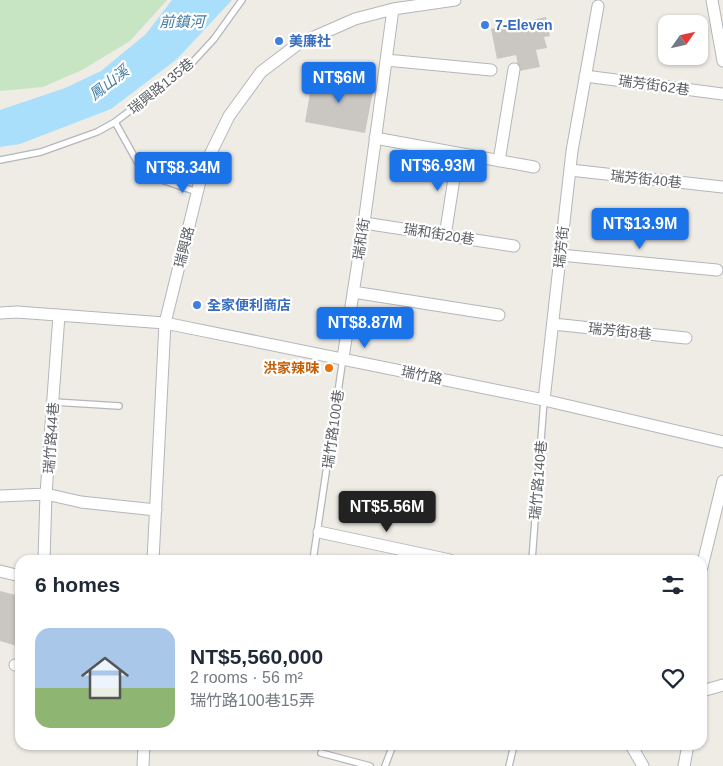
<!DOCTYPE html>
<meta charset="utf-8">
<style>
body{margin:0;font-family:Arial,"Noto Sans TC",sans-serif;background:#f6f6f7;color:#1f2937;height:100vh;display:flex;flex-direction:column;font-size:19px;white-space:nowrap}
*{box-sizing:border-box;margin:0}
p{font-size:16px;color:#747a83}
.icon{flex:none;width:28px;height:28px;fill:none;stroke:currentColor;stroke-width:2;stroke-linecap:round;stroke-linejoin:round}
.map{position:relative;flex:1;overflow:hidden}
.drawer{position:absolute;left:15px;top:555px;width:692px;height:195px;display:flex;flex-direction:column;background:#fff;border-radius:15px;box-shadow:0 1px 4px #0004}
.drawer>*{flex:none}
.needle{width:32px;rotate:56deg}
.tools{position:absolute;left:658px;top:15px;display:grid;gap:10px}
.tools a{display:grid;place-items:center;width:50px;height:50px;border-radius:10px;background:#fff;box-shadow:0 1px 4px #0004;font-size:25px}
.price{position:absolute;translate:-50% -42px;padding:0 11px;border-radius:5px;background:#1a73e8;color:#fff;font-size:16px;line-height:32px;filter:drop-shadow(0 1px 2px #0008)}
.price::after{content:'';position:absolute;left:50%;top:30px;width:15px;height:11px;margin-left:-8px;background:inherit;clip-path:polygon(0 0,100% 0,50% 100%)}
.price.selected{background:#222;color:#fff}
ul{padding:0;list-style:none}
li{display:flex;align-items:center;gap:15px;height:125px;padding:0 20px}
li+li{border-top:1px solid #e0e1e3}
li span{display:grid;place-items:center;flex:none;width:140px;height:100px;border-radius:15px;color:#555}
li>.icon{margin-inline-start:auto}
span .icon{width:60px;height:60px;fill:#fffc;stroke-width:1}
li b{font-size:21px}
h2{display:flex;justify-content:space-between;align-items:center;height:60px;padding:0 20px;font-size:21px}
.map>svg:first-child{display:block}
</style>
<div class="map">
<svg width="723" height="766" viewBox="0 0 723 766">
<rect width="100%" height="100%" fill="#efece6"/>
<path fill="#c7e5c3" d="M0 0H167L130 41 82 70 43 87 0 91Z"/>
<path fill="#a9dffb" d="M172 0H232L177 59 111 109 20 144 0 147V110L65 88 101 71 146 34Z"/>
<path fill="#cac7c2" d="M546 17 550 36 544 37 547 48 536 50 540 67 519 71 516 55 497 59 491 29Z
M313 75 374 86 365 133 305 122Z
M0 591 20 596V647L0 641Z"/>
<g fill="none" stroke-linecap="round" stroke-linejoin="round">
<defs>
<path id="service" d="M115 122 144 174 197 192
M0 160 41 152 97 132 115 122 190 65 214 39 242 0
M54 402 119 406
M313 560 343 358
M532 560 544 400
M321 753 370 766
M385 766 393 745
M509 766 514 745"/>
<path id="minor" d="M712 0 723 61
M386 60 491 70
M585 76 723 94
M375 138 534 167
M499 161 514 69
M570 170 723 187
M364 223 514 246
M445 236 458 153
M560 255 717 270
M353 292 499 315
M0 313 17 312 165 323 544 400 723 442
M553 324 686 338
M343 358 364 223 393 9
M544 400 572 151 598 6
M0 496 46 494 81 502 156 510
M319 532 450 560
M44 560 46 494 59 315
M153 560 165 323 203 169 229 116 261 72 298 44 355 19 393 9 455 0
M702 567 723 481
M0 571 20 576
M15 665H20
M702 691 723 685
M631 745 643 766
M143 766 144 745
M684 766 688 745"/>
</defs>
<use href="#service" stroke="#b3b6ba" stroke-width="8"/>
<use href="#minor" stroke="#b3b6ba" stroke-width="13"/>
<use href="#service" stroke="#fff" stroke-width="5.5"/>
<use href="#minor" stroke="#fff" stroke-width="11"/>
</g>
<g fill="#3f7fe0" stroke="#fff" stroke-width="2">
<circle cx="485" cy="25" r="5"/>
<circle cx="279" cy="41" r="5"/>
<circle cx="197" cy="305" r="5"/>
</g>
<circle fill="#e8710a" stroke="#fff" stroke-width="2" cx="329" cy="368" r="5"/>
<g text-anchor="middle" stroke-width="4.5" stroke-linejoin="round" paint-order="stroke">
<g font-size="14" font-weight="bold" fill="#366cbe" stroke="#fff" text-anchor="start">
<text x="495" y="30">7-Eleven</text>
<text x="289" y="46">美廉社</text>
<text x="207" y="310">全家便利商店</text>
</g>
<g font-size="14" fill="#5d6165" stroke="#fff">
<text transform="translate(654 85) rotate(8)" y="5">瑞芳街62巷</text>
<text transform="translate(161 86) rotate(-39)" y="5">瑞興路135巷</text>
<text transform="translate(646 179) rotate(6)" y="5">瑞芳街40巷</text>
<text transform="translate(439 234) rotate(9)" y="5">瑞和街20巷</text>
<text transform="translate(361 239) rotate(-81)" y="5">瑞和街</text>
<text transform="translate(184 247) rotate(-76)" y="5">瑞興路</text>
<text transform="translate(561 247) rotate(-84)" y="5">瑞芳街</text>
<text transform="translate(620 331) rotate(6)" y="5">瑞芳街8巷</text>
<text transform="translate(422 375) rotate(12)" y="5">瑞竹路</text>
<text transform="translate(333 429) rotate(-82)" y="5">瑞竹路100巷</text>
<text transform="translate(51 438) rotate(-86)" y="5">瑞竹路44巷</text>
<text transform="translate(538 480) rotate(-85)" y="5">瑞竹路140巷</text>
</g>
<g font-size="14" font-weight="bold" fill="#c56008" stroke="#fff" text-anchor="end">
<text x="319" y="373">洪家辣味</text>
</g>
<g font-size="15" font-style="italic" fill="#437ca4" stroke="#fff">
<text x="182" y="27">前鎮河</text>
<text transform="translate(109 83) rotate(-38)" y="5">鳳山溪</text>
</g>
</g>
</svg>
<div class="tools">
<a><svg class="needle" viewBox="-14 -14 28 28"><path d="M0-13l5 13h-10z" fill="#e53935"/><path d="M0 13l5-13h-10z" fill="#747a83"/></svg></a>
</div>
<b class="price" style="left:339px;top:104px">NT$6M</b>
<b class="price" style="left:438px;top:192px">NT$6.93M</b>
<b class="price" style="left:183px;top:194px">NT$8.34M</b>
<b class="price" style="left:640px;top:250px">NT$13.9M</b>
<b class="price" style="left:365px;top:349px">NT$8.87M</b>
<b class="price selected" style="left:387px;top:533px">NT$5.56M</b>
<section class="drawer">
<h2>6 homes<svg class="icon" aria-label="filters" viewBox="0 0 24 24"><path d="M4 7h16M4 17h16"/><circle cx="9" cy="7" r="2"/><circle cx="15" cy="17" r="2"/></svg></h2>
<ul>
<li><span style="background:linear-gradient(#a9c7e8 60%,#8fb573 0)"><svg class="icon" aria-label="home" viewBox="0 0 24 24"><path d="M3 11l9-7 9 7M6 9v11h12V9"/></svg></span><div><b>NT$5,560,000</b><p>2 rooms · 56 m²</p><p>瑞竹路100巷15弄</p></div><svg class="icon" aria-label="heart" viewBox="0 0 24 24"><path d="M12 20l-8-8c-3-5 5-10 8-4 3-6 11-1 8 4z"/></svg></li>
</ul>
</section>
</div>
